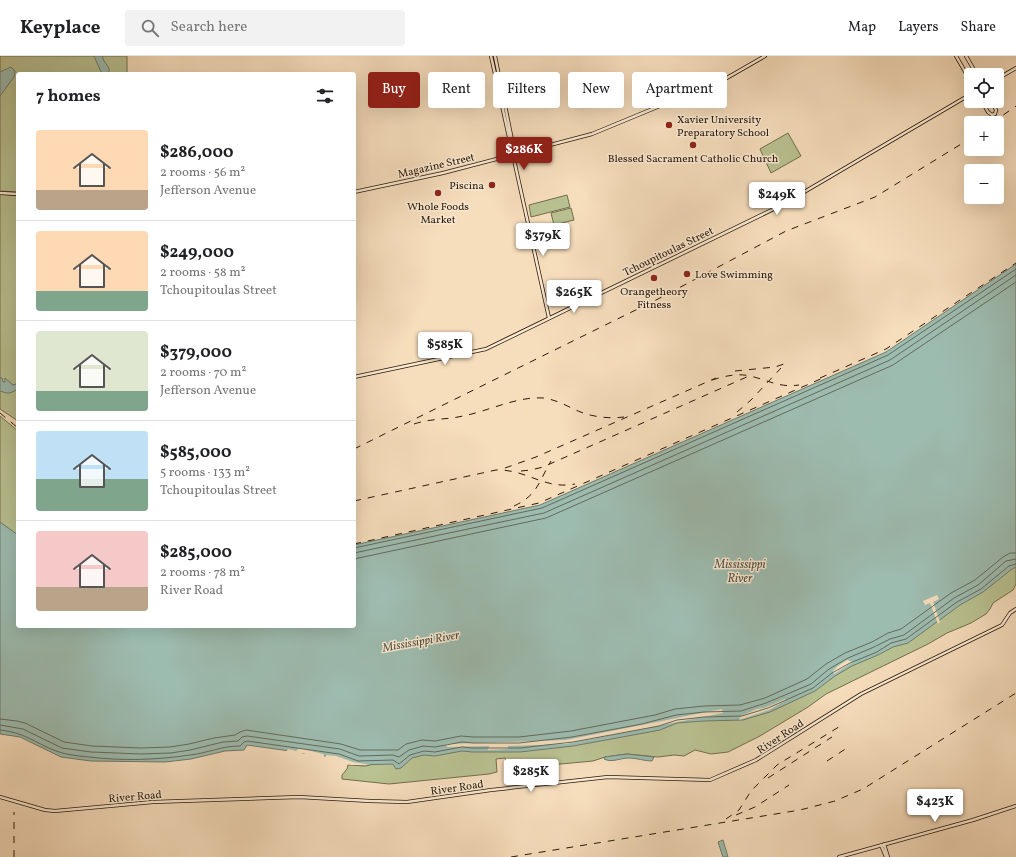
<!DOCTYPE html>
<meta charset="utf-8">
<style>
body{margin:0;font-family:Vollkorn,serif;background:#f2f2f2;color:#202124;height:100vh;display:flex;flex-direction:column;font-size:15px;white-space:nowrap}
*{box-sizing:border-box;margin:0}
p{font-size:13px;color:#757577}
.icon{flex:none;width:22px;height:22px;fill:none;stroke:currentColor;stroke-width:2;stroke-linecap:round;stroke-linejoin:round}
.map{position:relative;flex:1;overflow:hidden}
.panel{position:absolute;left:16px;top:16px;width:340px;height:556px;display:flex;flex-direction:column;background:#fff;border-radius:4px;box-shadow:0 4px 16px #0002}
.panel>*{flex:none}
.banner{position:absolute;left:368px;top:16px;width:380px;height:36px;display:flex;gap:8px}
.buttons{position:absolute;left:964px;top:12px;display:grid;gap:8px}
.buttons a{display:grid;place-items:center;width:40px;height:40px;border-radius:4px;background:#fff;box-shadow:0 4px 16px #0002;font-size:20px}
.price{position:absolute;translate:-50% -34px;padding:0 9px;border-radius:4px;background:#fff;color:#222;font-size:13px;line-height:26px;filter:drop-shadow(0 1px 2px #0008)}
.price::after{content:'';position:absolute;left:50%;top:24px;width:12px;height:9px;margin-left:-6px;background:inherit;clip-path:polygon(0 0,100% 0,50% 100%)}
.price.selected{background:#8f2418;color:#fff}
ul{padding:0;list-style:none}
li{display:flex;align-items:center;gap:12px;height:100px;padding:0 20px}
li+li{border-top:1px solid #e0e0e0}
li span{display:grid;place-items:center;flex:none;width:112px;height:80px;border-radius:4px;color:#555}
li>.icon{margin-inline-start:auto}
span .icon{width:48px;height:48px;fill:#fffc;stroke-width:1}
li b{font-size:17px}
h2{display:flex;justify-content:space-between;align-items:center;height:48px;padding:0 20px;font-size:17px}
.pill{padding:0 14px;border-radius:4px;background:#fff;box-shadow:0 4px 16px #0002;font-size:14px;line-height:36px}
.pill.selected{background:#8f2418;color:#fff}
header{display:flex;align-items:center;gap:24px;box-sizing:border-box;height:56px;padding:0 20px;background:#fff;border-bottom:1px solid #e0e0e0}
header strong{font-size:19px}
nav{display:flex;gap:22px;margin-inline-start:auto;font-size:14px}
.search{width:280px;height:36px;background:#f2f2f2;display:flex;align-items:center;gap:10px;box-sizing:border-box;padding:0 14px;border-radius:4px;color:#757577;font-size:15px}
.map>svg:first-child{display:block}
</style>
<header>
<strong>Keyplace</strong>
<div class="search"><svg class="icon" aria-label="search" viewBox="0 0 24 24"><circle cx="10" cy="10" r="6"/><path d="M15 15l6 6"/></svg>Search here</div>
<nav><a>Map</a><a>Layers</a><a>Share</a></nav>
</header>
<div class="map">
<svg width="1016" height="801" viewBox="0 0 1016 801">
<rect width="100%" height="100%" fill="#f6ddbc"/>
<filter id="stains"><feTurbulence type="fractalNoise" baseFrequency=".005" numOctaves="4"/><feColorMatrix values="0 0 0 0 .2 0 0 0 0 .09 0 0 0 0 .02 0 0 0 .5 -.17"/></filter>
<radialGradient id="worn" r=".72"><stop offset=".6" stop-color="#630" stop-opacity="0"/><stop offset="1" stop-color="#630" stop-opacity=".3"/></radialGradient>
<path fill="#bac292" stroke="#726d4c" d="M0 0H127V18H18V136L0 135Z
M788 77 801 100 771 117 760 93Z
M0 138 18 140V365L0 353Z
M567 139 570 151 531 161 529 149Z
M571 152 574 164 554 169 551 157Z
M0 360 18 375V493L0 468Z
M1016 507V528L1013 534 993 547 990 553 986 558 971 567 947 577 928 588 826 638 808 651 760 680 728 696 711 698 695 694 684 700 674 699 658 701 627 698 605 701 593 705 528 711 513 713 512 705H506L505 702 496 703 497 716 489 718 389 728 342 723V719L347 713 348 709 366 710Z"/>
<path fill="#9dbcb0" stroke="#6f7a6c" d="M94 0H102L104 5 109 12V18H102Z
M11 11 15 15 14 21 0 40V16Z
M1016 208V511L1012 513 983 536 960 549 908 587 893 591 878 599 852 610 835 620 815 635 770 656 743 664 704 665 677 667 660 674 644 677 573 690 520 696H472L462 695 435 700 424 699 412 702 401 712 396 713 393 708 358 709 339 702 247 689 244 694 225 695 191 703 165 706 91 705 61 701 20 681 0 678V466L18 479V570H354V489L540 449 886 296Z
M0 322H2L3 326H5V322L13 329 16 328 18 333C9 338 9 338 0 335Z
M627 698 654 701 652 705C644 705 637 702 629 702 620 702 612 707 604 703L605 701Z
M723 784 728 801H723L718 786Z"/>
<path fill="#f6ddbc" d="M937 539 939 543 933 546 940 566 938 568 930 547 925 549 923 545Z
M847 604 853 606 834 618 833 615 838 610Z
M785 643 786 644 769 654 739 664 741 660 757 653 764 652Z
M722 653 723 657 566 688 508 690V693L488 694 489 690 447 691 446 688 566 684Z
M299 692 323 698 324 699V702L310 700 303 697 298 699 286 696 288 693 296 695Z
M326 699 336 700 353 706 371 709H351L338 704 325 703Z"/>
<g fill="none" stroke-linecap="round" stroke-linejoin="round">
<path stroke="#646a5c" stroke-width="1" d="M354 492 542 452 888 299 1016 213
M354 497 544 457 890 304 1016 219
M354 503 546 462 893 309 1016 226
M0 663 17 665 25 667 64 686 92 690 141 692 170 691 189 688 214 682 235 679 240 676 246 674 341 688 360 694H398L406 688 422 684 435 685 461 680 473 681H519L571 675 655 659 675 653 704 650 740 649 765 642 807 623 826 608 845 597 872 586 888 577 901 573 951 537 975 524 1003 501 1010 497H1016
M0 669 23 673 62 692 91 696 141 698 171 697 190 694 223 686 238 685 242 681 247 680 340 693 359 700 393 699 399 701 409 694 423 690 435 691 462 686 473 687H519L572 681 642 668 676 659 704 656 741 655 766 647 811 628 829 613 848 602 874 591 890 583 904 579 954 542 978 529 1006 505 1016 503
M0 674C24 676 35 687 56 695 67 699 79 700 89 701 122 705 157 704 190 699 208 697 221 690 240 690L244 686 247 685 339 698 358 705 393 704 399 708 410 699 424 695 435 696 462 691 472 692H520L573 686 643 673 659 670 677 664 704 661 742 660 768 652 813 632 832 617 850 607 877 596 891 587 906 583 957 546 981 533 1009 510 1016 508"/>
<defs>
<path id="secondary" d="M491 0 549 262
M495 0 514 94 513 98
M956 0 971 26
M966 0 977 19
M997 23 1016 12
M982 45 988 56 992 59 995 58 996 54 992 45
M354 136 443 117 592 78 725 23 765 0
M0 137 18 138
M354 321 486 293 782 149 971 38
M0 741 45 754 55 755 153 746 299 741 370 745 407 746 491 734 608 721 710 724 756 704 861 638 1002 569 1010 557 1016 553
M884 788 888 801
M881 789 886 801
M839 801 973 764 1016 750"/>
</defs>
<use href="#secondary" stroke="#2a1807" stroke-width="4"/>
<use href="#secondary" stroke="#f9e9d3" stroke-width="2.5"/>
<path stroke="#2a1807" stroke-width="1" stroke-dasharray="7 7" stroke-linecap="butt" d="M992 67 1016 50
M735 315 775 311 790 306
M820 322 886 293 1016 207
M712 324C725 320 737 317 750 320 768 324 779 332 799 329
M737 356 751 344 781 312
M0 357 18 372
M414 368C432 362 446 364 463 360 489 355 517 340 544 342 557 344 567 350 578 355 592 361 609 363 624 361
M354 393 658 243 786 175 875 141 971 82
M505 412 536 401 716 322
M521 415 531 414 543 411 749 320
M354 445 496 414C527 413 544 434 575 428
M514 450C538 439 539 425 551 405
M354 488 539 447 825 321
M827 705 850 690
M768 722 832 681
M736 759 755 751 789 729
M726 763 739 754 751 735 777 709 842 669
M14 801V756
M511 801 800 754 835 745 863 733 1016 637"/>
</g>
<g fill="#8f2418" stroke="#f9e9d3" stroke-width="1.5">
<circle cx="669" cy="69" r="4"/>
<circle cx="693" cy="89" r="4"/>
<circle cx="492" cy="129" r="4"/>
<circle cx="438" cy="137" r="4"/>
<circle cx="687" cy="218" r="4"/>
<circle cx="654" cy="222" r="4"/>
</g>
<g text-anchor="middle" stroke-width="3" stroke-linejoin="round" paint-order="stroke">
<g font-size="11" fill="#2a1807" stroke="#f9e9d3">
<text x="677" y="67" text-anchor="start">Xavier University<tspan x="677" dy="13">Preparatory School</tspan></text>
<text x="693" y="106">Blessed Sacrament Catholic Church</text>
<text x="484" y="133" text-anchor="end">Piscina</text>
<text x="438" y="154">Whole Foods<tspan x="438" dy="13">Market</tspan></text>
<text x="695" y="222" text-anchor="start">Love Swimming</text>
<text x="654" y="239">Orangetheory<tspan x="654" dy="13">Fitness</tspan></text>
</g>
<g font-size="11" fill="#2a1807" stroke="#f9e9d3">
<text transform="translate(436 109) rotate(-13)" y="4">Magazine Street</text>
<text transform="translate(668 195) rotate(-26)" y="4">Tchoupitoulas Street</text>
<text transform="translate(780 680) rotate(-33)" y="4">River Road</text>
<text transform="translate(457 731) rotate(-8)" y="4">River Road</text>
<text transform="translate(135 740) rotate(-5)" y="4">River Road</text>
</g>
<g font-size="12" font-style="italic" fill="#525142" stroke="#f9e9d3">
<text x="740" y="512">Mississippi<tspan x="740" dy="14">River</tspan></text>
<text transform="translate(421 585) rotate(-10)" y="4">Mississippi River</text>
</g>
</g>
<rect width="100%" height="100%" filter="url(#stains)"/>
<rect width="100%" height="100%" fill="url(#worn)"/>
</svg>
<div class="buttons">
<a><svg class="icon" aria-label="locate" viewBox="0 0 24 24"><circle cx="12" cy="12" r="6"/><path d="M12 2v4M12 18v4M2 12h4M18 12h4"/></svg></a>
<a>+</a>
<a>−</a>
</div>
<b class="price selected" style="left:524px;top:115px">$286K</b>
<b class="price" style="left:777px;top:160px">$249K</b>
<b class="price" style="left:543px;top:201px">$379K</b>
<b class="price" style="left:574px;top:258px">$265K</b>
<b class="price" style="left:445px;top:310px">$585K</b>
<b class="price" style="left:531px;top:737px">$285K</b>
<b class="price" style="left:935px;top:767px">$423K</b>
<div class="banner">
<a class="pill selected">Buy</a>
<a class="pill">Rent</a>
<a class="pill">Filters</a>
<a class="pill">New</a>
<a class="pill">Apartment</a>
</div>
<section class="panel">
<h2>7 homes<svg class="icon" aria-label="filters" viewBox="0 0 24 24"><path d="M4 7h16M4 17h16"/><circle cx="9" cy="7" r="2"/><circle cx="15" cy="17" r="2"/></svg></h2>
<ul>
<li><span style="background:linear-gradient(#ffd9b3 75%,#b9a48a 0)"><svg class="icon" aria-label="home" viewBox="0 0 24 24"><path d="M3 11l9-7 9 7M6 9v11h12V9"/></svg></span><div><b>$286,000</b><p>2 rooms · 56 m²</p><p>Jefferson Avenue</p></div></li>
<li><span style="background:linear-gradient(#ffd9b3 75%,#7fa58c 0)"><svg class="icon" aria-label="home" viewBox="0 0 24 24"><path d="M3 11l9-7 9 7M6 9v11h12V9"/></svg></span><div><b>$249,000</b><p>2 rooms · 58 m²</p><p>Tchoupitoulas Street</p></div></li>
<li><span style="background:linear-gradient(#dfe7d0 75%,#7fa58c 0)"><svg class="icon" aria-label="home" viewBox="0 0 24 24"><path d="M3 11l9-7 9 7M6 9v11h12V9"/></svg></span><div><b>$379,000</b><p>2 rooms · 70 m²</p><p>Jefferson Avenue</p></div></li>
<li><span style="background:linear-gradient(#bfe0f5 60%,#7fa58c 0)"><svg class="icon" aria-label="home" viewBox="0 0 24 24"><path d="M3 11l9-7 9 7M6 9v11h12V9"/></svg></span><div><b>$585,000</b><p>5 rooms · 133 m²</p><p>Tchoupitoulas Street</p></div></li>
<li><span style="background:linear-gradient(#f6c9c9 70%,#b9a48a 0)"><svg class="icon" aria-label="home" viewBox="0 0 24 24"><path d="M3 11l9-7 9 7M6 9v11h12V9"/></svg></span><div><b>$285,000</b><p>2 rooms · 78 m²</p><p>River Road</p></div></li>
</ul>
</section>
</div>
